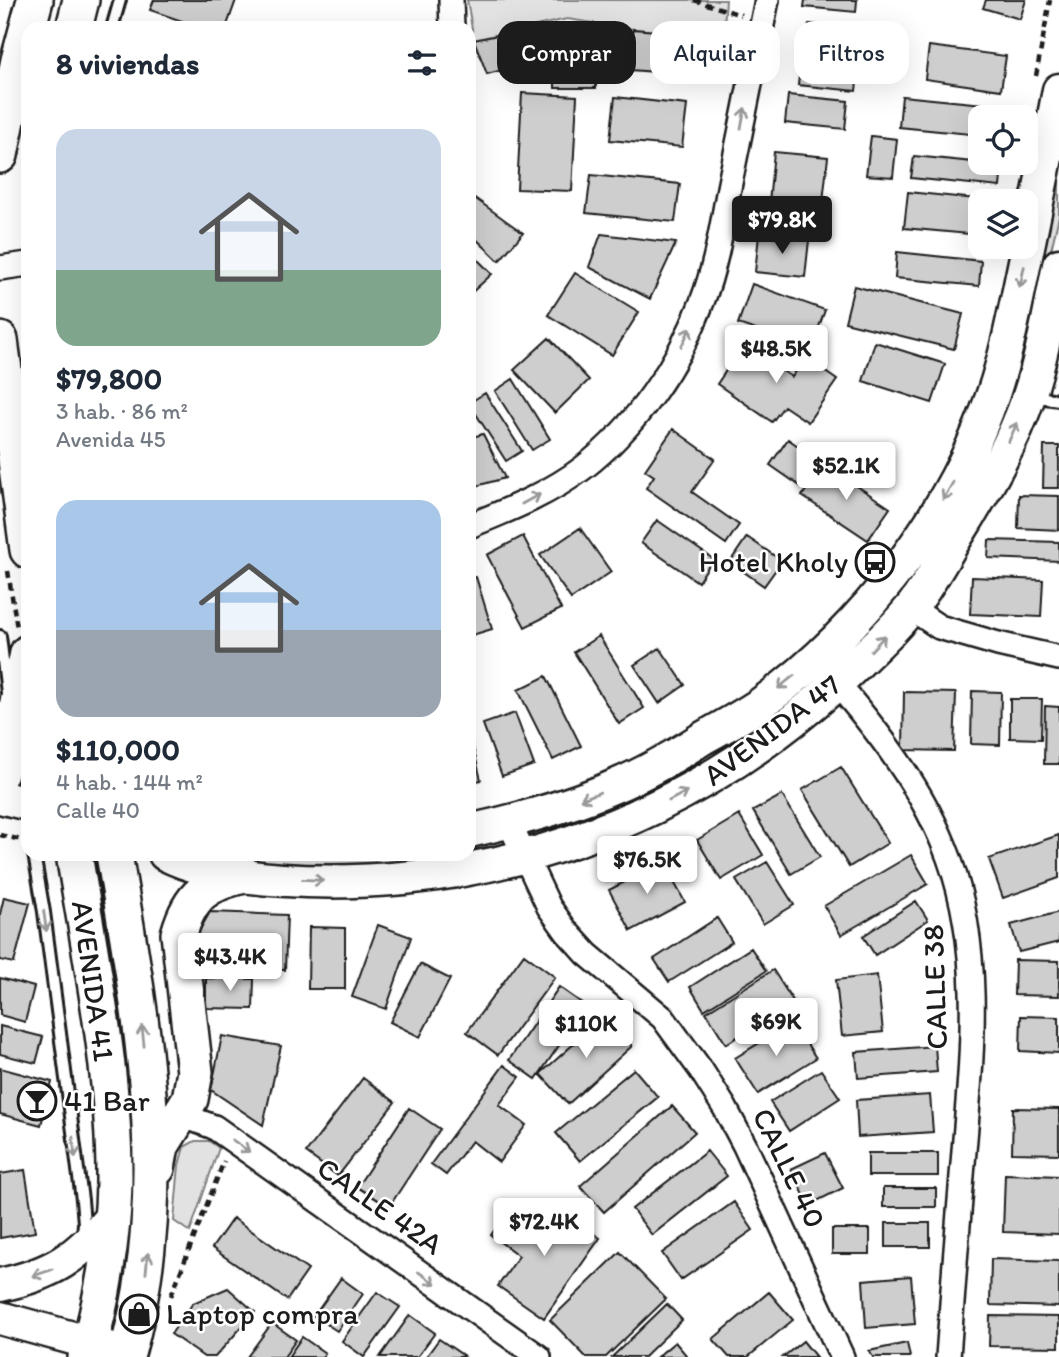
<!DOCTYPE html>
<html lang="es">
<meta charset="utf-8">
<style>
body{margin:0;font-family:Itim,sans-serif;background:#f6f6f7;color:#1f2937;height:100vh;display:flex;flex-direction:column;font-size:26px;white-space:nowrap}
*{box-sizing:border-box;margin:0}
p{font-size:23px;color:#747a83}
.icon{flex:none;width:38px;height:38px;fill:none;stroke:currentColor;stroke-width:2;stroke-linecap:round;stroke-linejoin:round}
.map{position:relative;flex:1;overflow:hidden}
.panel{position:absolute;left:21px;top:21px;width:455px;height:840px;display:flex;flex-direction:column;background:#fff;border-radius:21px;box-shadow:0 7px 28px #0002}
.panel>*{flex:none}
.banner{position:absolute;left:497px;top:21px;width:457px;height:63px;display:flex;gap:14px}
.tools{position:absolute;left:968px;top:105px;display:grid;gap:14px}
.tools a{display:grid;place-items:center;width:70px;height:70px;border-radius:14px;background:#fff;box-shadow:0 7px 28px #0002;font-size:35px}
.price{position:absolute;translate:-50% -60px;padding:0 16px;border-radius:7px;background:#fff;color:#222;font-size:23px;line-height:46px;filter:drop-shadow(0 2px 4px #0008)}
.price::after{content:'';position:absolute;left:50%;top:42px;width:21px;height:16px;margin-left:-10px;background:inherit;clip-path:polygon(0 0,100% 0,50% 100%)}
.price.active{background:#1c1c1c;color:#fff}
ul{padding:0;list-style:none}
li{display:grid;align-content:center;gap:14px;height:371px;padding:0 35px}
li span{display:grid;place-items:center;height:217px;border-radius:21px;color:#555}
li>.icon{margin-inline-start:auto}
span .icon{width:126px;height:126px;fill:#fffc;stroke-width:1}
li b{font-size:30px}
h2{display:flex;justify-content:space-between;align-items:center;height:84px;padding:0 35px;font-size:30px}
.pill{padding:0 24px;border-radius:21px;background:#fff;box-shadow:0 7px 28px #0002;font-size:24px;line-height:63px}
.pill.active{background:#1c1c1c;color:#fff}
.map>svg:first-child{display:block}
</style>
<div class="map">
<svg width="1059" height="1357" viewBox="0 0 1059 1357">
<rect width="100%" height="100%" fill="#fff"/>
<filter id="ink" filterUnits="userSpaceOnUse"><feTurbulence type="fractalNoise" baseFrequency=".0143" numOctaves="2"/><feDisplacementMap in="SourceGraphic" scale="14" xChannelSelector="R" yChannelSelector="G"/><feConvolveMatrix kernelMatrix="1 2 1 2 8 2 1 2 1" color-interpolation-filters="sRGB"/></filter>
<g filter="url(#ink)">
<path fill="#e2e2e2" stroke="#7f7f7f" stroke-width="2" d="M467 0H726L723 37 633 29 567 19 474 40Z
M1059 163V216L1027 353 1007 415 987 466 901 604 822 685 650 799 554 834 546 831 548 825 676 773 735 737 932 538Z
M485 841 488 852 403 866H278L207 854H469V843Z
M195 1141H209L219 1148 190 1232 174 1221 179 1165 184 1147Z"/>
<path fill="#cecece" stroke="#1c1c1c" stroke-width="2" d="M154 0H236L226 28H202L150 10Z
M805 0H857L856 12 804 7Z
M986 0H1026L1020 19 983 8Z
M301 21 379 28H300Z
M809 24 855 28 853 48 807 43Z
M541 26 548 58 487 74 474 40Z
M633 29 701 35 697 75 630 70Z
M929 46 1006 56 1001 90 925 79Z
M801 57 859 63 856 91 798 85Z
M555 63H596V88H555Z
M522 93 577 96 572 191 517 189Z
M788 95 848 101 845 129 785 123Z
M902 96 1013 107 1012 117H980V135L899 127Z
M615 97 687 105 682 147 610 140Z
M871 136 897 139 893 177 866 175Z
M774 152 828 157 821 219 768 213Z
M914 156 1002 165 1000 187 911 178Z
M591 175 680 184 675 222 586 213Z
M908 192 986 200 980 201V235L904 228Z
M469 194 523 233 499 261 469 232Z
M601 234 676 243 650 299 589 267Z
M759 235 809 240 805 277 755 272Z
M469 251 492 274 469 295Z
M897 252 981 261 979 286 895 278Z
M575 273 639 312 612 355 548 315Z
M752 284 825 310 811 349 738 324Z
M854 286 963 314 954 349 845 322Z
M549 338 589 380 555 413 514 370Z
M875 342 945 364 932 403 863 381Z
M744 344 792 377 805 358 837 380 808 422 784 406 772 422 717 384Z
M513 379 550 439 532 450 495 391Z
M485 393 522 451 506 461 469 403Z
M673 429 715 459 692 492 739 525 726 544 646 488 654 476 645 470Z
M483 434 505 478 469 488V438Z
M788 439 824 464 806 490 770 465Z
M1044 446H1059V488H1043Z
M824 464 890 508 868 540 802 496Z
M1019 495 1059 496V530L1018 528Z
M657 520 713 559 698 582 641 543Z
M580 528 611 572 571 599 540 555Z
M523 536 561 609 525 627 487 555Z
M747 537 782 561 764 586 730 562Z
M989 540 1059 542V561L988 558Z
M476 577 492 629 469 636V579Z
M972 577 1043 580 1041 617 970 614Z
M599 636 644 708 619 724 574 652Z
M660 648 685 685 659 703 634 665Z
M546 676 581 746 553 760 518 690Z
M972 691 1001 692 1000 745 971 744Z
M904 692 956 693 954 751 903 750Z
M1010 699H1042L1041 739 1010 738Z
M1045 706 1059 707V764H1044Z
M515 713 534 765 502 776 483 724Z
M469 730 481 780 469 783Z
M28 735V790L8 785Z
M841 767 888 843 849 867 802 790Z
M782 795 820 857 791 874 753 811Z
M739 815 763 855 721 880 697 840Z
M1059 835V878L1003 898 989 859Z
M911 855 928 884 841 935 824 906Z
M663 862 685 902 631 931 609 890Z
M767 862 794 905 763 924 736 880Z
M4 897 30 903 14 963 0 960V914Z
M916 901 928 920 875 955 863 936Z
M210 912 287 915 285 970 194 966 195 938Z
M1059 912V942L1019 952 1011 925Z
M717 918 732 942 669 982 654 959Z
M378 925 411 937 386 1009 352 997Z
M309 927 345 928V989H308Z
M751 948 766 971 704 1010 690 987Z
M524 954 555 977 498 1055 467 1032Z
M1015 960 1059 961V996L1014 995Z
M420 964 450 979 420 1037 390 1022Z
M773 970 793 1001 726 1044 706 1012Z
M877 975 883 1032 842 1036 836 980Z
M0 978 34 987 25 1022 0 1015Z
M206 978 254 979 253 1009 206 1008Z
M559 987 586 1006 536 1079 509 1060Z
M605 1016 632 1046 568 1104 540 1074Z
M1021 1016 1059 1017V1053L1020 1051Z
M793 1022 816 1058 758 1094 735 1058Z
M0 1026 43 1037 36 1063 0 1054Z
M222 1036 281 1046 263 1125 211 1090Z
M935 1046 937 1072 858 1078 856 1052Z
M504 1065 520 1077 499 1105 526 1125 499 1162 472 1141 446 1175 431 1164Z
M0 1068 52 1082 41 1125 0 1114Z
M634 1069 658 1097 580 1161 556 1133Z
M821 1070 840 1098 789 1131 770 1102Z
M363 1078 395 1102 338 1176 306 1153Z
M930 1095 933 1132 858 1137 856 1100Z
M672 1106 695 1132 604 1212 580 1186Z
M409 1108 440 1129 389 1207 357 1187Z
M1013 1108 1059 1109V1154L1012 1153Z
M707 1151 727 1176 652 1235 632 1209Z
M825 1153 843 1188 809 1205 791 1169Z
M868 1153H938V1176H868Z
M25 1170 35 1232 0 1238V1174Z
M1005 1174 1059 1176V1234L1003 1232Z
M883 1188H936V1207H883Z
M734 1202 753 1230 681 1280 662 1253Z
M554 1207 600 1238 544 1318 498 1286 519 1256 491 1235 507 1213 535 1234Z
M233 1218 308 1270 287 1300 212 1248Z
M886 1223H930V1247H886Z
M832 1229H870V1254H832Z
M620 1252 666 1299 606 1357H586L550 1320Z
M991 1259 1059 1261V1307L990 1305Z
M911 1276 915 1324 866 1328 863 1280Z
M341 1278 363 1294 337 1331 314 1316Z
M228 1288 255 1312 215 1357H204L171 1334 193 1303Z
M377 1292 400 1307 364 1357 342 1341Z
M769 1292 793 1320 748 1357H729L713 1339Z
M667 1304 682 1320 644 1357H612Z
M410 1315 435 1333 417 1357H380Z
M990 1316 1059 1317V1347L989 1346Z
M272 1323 296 1340 284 1357H247Z
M302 1337 325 1353 322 1357H288Z
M439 1339 464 1356 463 1357H426Z
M803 1341 816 1357H783Z
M675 1342 687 1356 657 1357Z
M907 1343 910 1357H873L869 1351Z"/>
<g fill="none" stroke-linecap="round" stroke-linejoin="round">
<defs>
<path id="lane" d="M112 28 120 0
M1031 396 1059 400
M0 636 7 693
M34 854 44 912 82 1200 84 1223 83 1236"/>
<path id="street" d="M451 0 452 28
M0 268 28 264
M469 526C508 510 549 494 583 468 635 428 679 364 702 302 716 266 722 226 729 188 742 125 754 63 767 0
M911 608 939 627 998 644 1059 658
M828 673C876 728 924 789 949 858 983 952 972 1054 964 1151 958 1220 953 1288 948 1357
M509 822 549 907 567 932 587 954 663 1018 701 1070 725 1108 745 1146 842 1357
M181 1115 214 1127 539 1357"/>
<path id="secondary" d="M0 797 28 804
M469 831C519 820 568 807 615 786 646 773 675 756 703 738 723 727 743 716 762 703 864 629 952 514 993 394 1007 353 1015 309 1024 266 1036 208 1048 149 1059 90
M165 854C225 885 338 884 404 878 578 862 743 780 865 656 881 641 897 625 911 608 930 584 944 556 960 531 986 489 1013 443 1029 396 1043 354 1050 309 1059 265
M0 1285C53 1274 78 1257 112 1216
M0 1318 127 1353"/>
<path id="primary" d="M74 28 81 0
M0 155 19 60 35 0
M0 340 28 550
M0 773 12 732 28 653
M74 854C91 961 115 1075 114 1183 113 1238 102 1304 86 1357
M114 854C142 1022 175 1189 126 1357
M157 1168 161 1146 190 1099 195 1072 179 934C190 895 206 883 245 875"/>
</defs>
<use href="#lane" stroke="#1c1c1c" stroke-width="16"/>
<use href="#street" stroke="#1c1c1c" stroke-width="28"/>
<use href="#secondary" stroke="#1c1c1c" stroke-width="37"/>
<use href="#primary" stroke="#1c1c1c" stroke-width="40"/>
<path stroke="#1c1c1c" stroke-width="4.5" stroke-dasharray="7 5" stroke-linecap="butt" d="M694 0 741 15
M1036 76 1050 0
M8 571 17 628
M0 835 26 841
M171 1296 224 1161"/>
<use href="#lane" stroke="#fff" stroke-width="10"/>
<use href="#street" stroke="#fff" stroke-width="23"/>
<use href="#secondary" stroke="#fff" stroke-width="32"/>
<use href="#primary" stroke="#fff" stroke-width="35"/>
</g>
<defs><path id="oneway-shaft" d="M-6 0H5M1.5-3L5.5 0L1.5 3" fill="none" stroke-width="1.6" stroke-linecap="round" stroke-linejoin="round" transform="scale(1.75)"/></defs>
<g stroke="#999">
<use href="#oneway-shaft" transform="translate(743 118) rotate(-79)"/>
<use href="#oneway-shaft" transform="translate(1022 277) rotate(102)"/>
<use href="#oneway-shaft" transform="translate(686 337) rotate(-64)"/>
<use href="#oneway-shaft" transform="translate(1013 432) rotate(-66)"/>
<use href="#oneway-shaft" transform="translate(948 491) rotate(120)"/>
<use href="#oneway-shaft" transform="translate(531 499) rotate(-29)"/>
<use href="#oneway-shaft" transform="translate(878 643) rotate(-47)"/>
<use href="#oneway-shaft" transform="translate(786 682) rotate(141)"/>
<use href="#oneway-shaft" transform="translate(590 796) rotate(159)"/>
<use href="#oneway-shaft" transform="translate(678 796) rotate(-28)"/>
<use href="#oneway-shaft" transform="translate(313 880) rotate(3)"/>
<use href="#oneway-shaft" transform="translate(45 921) rotate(82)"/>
<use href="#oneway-shaft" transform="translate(143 1036) rotate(-96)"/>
<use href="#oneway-shaft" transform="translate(241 1146) rotate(35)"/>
<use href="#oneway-shaft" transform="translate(74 1147) rotate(83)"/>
<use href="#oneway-shaft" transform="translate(147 1263) rotate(-84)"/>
<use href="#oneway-shaft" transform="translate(42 1273) rotate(162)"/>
<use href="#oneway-shaft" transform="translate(427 1278) rotate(35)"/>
</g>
</g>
<defs>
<symbol id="bus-ring" viewBox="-11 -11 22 22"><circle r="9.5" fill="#fff" stroke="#1c1c1c" stroke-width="1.5"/><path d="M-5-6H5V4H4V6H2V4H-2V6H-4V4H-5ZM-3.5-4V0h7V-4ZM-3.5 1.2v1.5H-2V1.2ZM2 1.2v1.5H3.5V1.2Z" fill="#1c1c1c"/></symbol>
<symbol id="bar-ring" viewBox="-11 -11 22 22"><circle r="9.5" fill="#fff" stroke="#1c1c1c" stroke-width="1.5"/><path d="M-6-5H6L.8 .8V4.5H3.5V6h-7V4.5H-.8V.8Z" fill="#1c1c1c"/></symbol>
<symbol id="shop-ring" viewBox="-11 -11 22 22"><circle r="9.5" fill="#fff" stroke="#1c1c1c" stroke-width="1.5"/><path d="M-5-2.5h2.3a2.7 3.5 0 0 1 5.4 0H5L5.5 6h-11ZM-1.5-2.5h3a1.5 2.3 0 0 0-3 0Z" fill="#1c1c1c"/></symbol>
</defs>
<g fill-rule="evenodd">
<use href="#bus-ring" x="853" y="540" width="44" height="44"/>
<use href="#bar-ring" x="15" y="1079" width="44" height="44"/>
<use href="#shop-ring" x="117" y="1292" width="44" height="44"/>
</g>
<g text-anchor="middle" stroke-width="5" stroke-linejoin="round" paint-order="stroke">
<g font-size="30" fill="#1c1c1c" stroke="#fff" text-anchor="start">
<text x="848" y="572" text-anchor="end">Hotel Kholy</text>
<text x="64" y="1111">41 Bar</text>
<text x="166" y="1324">Laptop compra</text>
</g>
<g font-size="30" fill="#1c1c1c" stroke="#fff">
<text transform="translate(772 730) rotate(-37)" y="10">AVENIDA 47</text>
<text transform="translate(93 981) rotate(82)" y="10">AVENIDA 41</text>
<text transform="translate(935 987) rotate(-92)" y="10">CALLE 38</text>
<text transform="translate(789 1168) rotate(64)" y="10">CALLE 40</text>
<text transform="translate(380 1206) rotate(35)" y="10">CALLE 42A</text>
</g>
</g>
</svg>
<div class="tools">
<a><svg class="icon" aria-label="locate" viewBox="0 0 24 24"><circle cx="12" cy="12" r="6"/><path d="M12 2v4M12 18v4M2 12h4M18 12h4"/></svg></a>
<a><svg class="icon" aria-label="layers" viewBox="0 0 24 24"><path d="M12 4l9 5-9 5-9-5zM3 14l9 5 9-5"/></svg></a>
</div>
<b class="price active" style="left:782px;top:256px">$79.8K</b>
<b class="price" style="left:776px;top:385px">$48.5K</b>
<b class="price" style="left:846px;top:502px">$52.1K</b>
<b class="price" style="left:647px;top:896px">$76.5K</b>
<b class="price" style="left:230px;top:993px">$43.4K</b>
<b class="price" style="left:776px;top:1058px">$69K</b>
<b class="price" style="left:586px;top:1060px">$110K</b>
<b class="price" style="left:544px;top:1258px">$72.4K</b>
<div class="banner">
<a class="pill active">Comprar</a>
<a class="pill">Alquilar</a>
<a class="pill">Filtros</a>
</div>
<section class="panel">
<h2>8 viviendas<svg class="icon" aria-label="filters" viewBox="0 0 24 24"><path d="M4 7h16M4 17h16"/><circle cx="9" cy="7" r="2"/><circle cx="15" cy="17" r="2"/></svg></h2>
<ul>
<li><span style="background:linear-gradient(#c9d6e8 65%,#7fa58c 0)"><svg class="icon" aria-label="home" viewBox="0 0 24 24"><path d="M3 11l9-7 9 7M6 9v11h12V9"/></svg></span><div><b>$79,800</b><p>3 hab. · 86 m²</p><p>Avenida 45</p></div></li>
<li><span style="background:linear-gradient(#a9c7e8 60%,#9aa5b1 0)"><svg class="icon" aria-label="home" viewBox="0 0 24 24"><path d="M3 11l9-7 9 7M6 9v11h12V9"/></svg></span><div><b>$110,000</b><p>4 hab. · 144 m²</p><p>Calle 40</p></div></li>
</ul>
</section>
</div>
